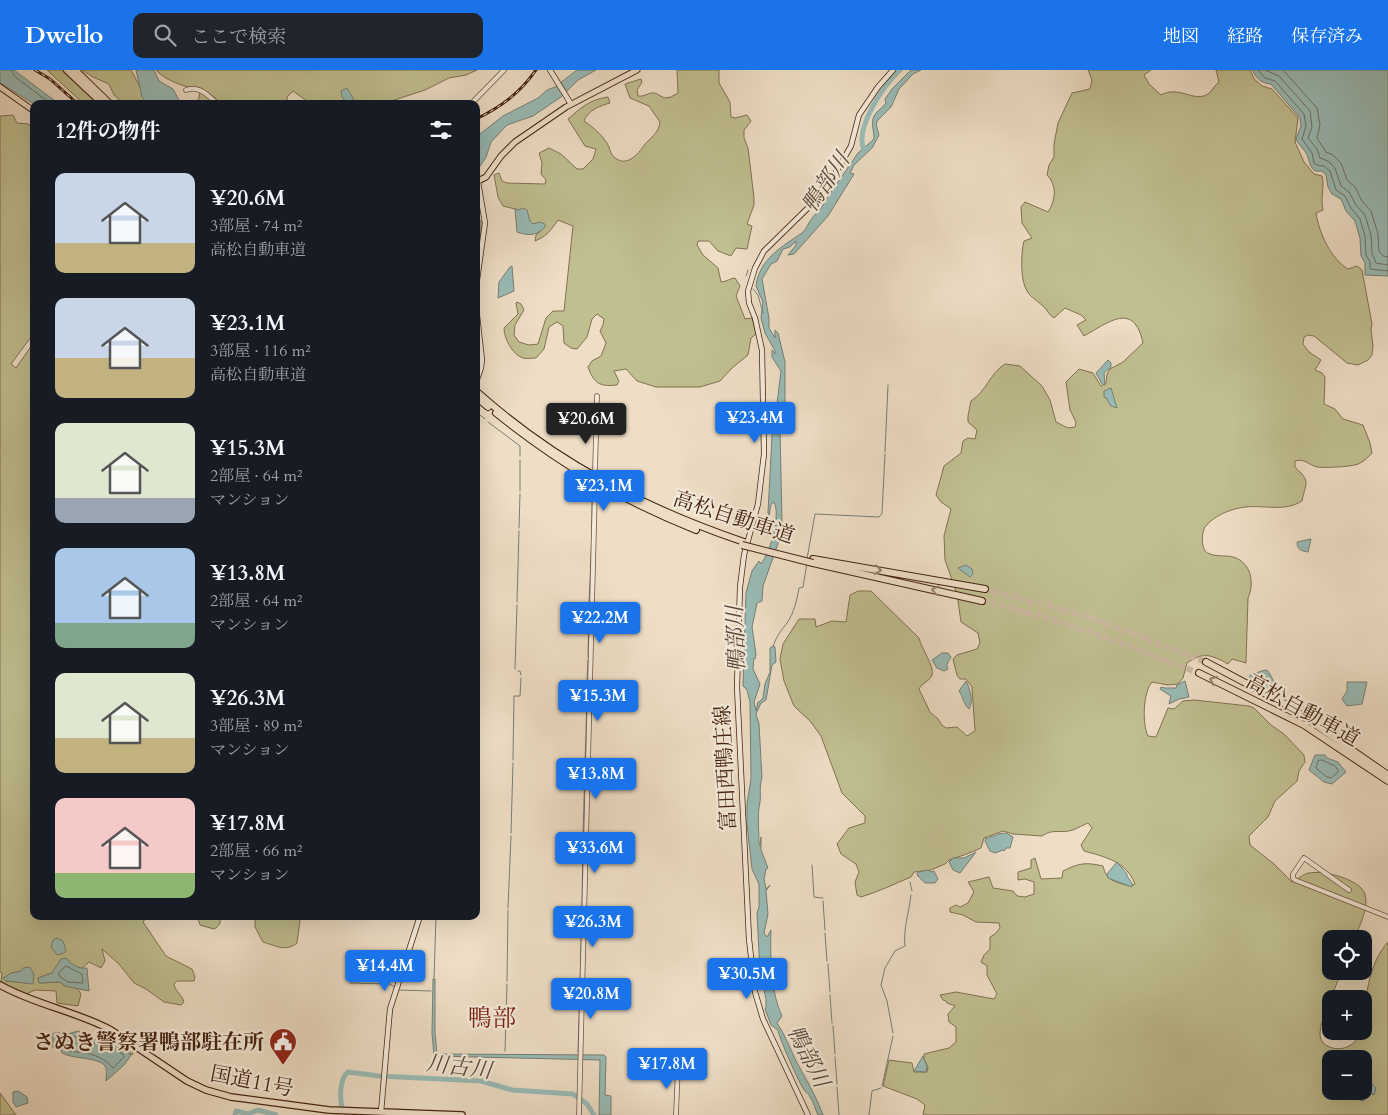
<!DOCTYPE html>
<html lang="ja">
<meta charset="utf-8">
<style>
body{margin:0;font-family:Cardo,"Noto Serif JP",serif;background:#20242c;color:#f1f3f6;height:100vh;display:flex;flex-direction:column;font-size:19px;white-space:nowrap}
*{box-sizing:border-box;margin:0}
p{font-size:16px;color:#9ea1a6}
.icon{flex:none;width:28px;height:28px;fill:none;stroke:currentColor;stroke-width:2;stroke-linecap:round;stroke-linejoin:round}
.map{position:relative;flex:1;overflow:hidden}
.sheet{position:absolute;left:30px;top:30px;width:450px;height:820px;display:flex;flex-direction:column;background:#171b24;border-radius:10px;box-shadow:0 5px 20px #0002}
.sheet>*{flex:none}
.fabs{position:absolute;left:1322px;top:860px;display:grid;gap:10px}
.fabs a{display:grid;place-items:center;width:50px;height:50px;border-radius:10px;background:#171b24;box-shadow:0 5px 20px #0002;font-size:25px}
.price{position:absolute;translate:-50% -42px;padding:0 11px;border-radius:5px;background:#1a73e8;color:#fff;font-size:16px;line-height:32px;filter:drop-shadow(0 1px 2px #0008)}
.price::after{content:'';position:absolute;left:50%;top:30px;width:15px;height:11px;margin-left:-8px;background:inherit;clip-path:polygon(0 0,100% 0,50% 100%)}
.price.on{background:#222;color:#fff}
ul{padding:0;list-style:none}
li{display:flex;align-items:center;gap:15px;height:125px;padding:0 25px}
li span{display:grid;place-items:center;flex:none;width:140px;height:100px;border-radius:10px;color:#555}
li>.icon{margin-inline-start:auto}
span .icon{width:60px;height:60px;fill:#fffc;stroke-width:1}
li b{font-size:21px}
h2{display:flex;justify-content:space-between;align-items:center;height:60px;padding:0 25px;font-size:21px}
header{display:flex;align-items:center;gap:30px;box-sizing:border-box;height:70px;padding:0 25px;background:#1a73e8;color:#fff}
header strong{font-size:24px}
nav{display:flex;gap:28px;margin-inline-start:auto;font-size:18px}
.search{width:350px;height:45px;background:#20242c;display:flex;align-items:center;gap:12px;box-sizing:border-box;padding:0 18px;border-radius:10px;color:#9ea1a6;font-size:19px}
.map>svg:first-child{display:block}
</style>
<header>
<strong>Dwello</strong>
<div class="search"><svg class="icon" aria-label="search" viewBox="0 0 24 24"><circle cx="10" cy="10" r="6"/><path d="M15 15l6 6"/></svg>ここで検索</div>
<nav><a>地図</a><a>経路</a><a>保存済み</a></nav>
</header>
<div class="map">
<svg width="1388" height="1045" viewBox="0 0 1388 1045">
<rect width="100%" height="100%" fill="#eedec6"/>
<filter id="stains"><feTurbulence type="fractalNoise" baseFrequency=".004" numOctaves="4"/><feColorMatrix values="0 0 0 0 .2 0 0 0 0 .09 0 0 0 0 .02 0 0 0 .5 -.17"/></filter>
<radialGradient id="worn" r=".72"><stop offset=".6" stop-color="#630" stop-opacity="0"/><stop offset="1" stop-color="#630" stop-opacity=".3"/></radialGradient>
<path fill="#c0bf90" stroke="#827151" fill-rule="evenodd" d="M47 0H61L98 34H84Z
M82 0H131L149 34H124L114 25 109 14 93 7Z
M156 0H477L466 5 449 8 425 20 382 34H311L293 21 287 27V34H196L199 28 200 20C185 17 166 11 156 0Z
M677 0H719V13L730 32 731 47 735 48 747 45 751 51 744 60V68L748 78 754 128V135L747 154 752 156 747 179 736 178 731 186 718 181 709 171H698L697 175 703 185 718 198 721 212C727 212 730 208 735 208L740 216 736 226 745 249 752 248 756 264 751 268 748 285 732 298 720 311 700 317H656L637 311 626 299 614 301 619 311 617 315C599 317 594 313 588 297L592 291 601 286 606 273 600 261 603 255 604 249 597 244 592 249 587 267 577 279 571 278 564 273 563 256 557 252 549 257 544 279 536 288C532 288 527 289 523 288 513 285 504 269 504 258L518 244 516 233 517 232 521 234 524 240 515 255 514 265 519 272 529 275 538 274 546 248 553 241H564L573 156 558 150C551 160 546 167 535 171L536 165 545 157C541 156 536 155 533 154 527 151 528 143 524 140H519L503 136 498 127 494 105 499 103 502 111 507 113 545 114 546 110 541 104 542 93 539 83 549 78 561 84 577 99H583L593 89 596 79 585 76 568 49C582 37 589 30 608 27L610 33C600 36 588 40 584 51 593 57 601 64 607 73 610 77 610 84 614 87 625 97 636 87 643 77 649 68 659 64 660 52L649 36 630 28 625 14 641 9 642 12 637 20 638 26C645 27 649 22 654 23 657 23 661 27 665 28L671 27 678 23Z
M1088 0H1151L1144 5 1149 14 1161 25C1179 15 1194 33 1208 24 1212 21 1215 15 1219 12L1216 0H1250L1254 9 1262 16 1272 19 1298 48 1295 72 1304 92 1314 104 1322 106C1325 117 1320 129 1323 140L1316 143C1319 163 1331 189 1348 199L1357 196 1362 200 1372 254 1371 259 1373 276 1372 285 1368 290 1358 295 1347 293 1314 266 1308 265 1304 267 1303 274 1309 282 1321 290 1315 300 1322 303 1325 307 1324 334 1335 339 1343 349 1363 355 1370 373 1372 383C1369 386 1365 391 1360 393 1355 397 1324 398 1317 397 1309 395 1304 388 1295 391V397C1311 412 1306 411 1302 431 1285 442 1265 435 1246 437 1232 438 1213 446 1205 457 1202 462 1202 471 1203 476 1204 480 1206 483 1210 484 1218 487 1226 485 1233 487 1251 492 1255 513 1248 528L1246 593 1232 589 1228 594C1210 584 1203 582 1187 593L1183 608 1178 614 1168 615 1152 612C1143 622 1142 654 1148 666L1156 667 1168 638 1174 639 1183 631 1194 630 1249 636 1254 638 1271 655 1284 664 1304 685 1305 692 1299 701 1297 711 1275 731 1268 747 1249 766 1250 775 1274 794 1292 812C1298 809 1303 804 1309 803 1323 800 1360 809 1365 824 1369 838 1360 855 1354 869H1331V901H1342C1336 916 1320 950 1320 963 1319 978 1339 982 1349 976 1355 973 1359 967 1361 961H1364C1364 932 1368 894 1388 872V1045H923L925 1035 917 1029 883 1016 889 990 912 993 914 1002H927L928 997 924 989V984L949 978 956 972V957L949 952 948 944 955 936 947 933 946 931 943 930 940 925 956 922 994 929 997 924 987 905V896L981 892 984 885 990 879V867L995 864 1000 858 999 853 976 852 963 845 950 842V838L956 835 960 837 968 833 974 822 968 812 989 807 993 818 1013 821 1017 826 1025 827 1034 824V812L1025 809 1018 810V802L1031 798V790L1035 788 1041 809 1062 808 1063 801C1079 793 1086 792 1103 796 1107 812 1114 811 1129 816L1135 814C1126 791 1105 787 1084 781L1081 775 1092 758 1088 753C1083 755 1078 758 1073 760 1060 764 1053 758 1042 766L1013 764 1003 761 984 768 981 778 964 785 949 790 945 794 931 800 914 802 911 807C894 814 878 822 861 827L857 825 855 812 859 802 856 794 841 784 837 774 849 758 865 753V746L842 723 821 666 810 651 794 636 784 611 780 589 783 574 799 549H815L816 557 832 551 846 552 850 525 858 521H871L919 568C921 578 935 597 932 605 930 611 922 613 919 619L930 642 938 649 942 655 946 658 957 657 967 666 975 661 972 617 966 609H960L957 605 953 589 957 585 977 579 980 573 978 563 961 552 957 524 945 490 944 466 951 439 941 432 936 425 944 396 961 383 963 371 968 368 975 369 977 360 968 352V346L971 331C986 322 990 303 1005 294L1020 296 1042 316 1050 330 1056 352 1068 358 1075 357 1076 352 1070 340 1066 312 1079 299 1093 303 1101 316 1106 313 1107 304 1110 299 1123 292 1143 273C1134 231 1109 252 1084 266L1077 255 1086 250 1081 245 1065 238 1054 248C1049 245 1048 241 1044 237 1039 232 1030 227 1027 221 1020 210 1021 183 1024 171L1032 168 1022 153 1021 137 1025 132 1048 142C1056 130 1057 115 1047 105L1049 95 1054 87V74L1058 53 1072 23 1090 19 1092 10ZM1331 989H1364V1021H1331Z
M13 45 17 53 28 54 34 59V263L11 294 16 298 34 272V846H142L145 849 143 852 166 886 192 899 195 907 194 911H177L174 914C175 921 182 925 184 932L181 935 164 932 146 919 134 913 119 894 102 879 105 891 101 898 89 892 81 899 72 895 66 888 52 903 38 908 39 913 60 912 65 916 77 918 81 924 78 936 57 933 56 921 35 920 26 924 1 913 2 903 0 902V46ZM22 901 27 913 6 911 11 903Z
M477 149 481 151V167L476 185Z
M197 846H220C221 852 220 856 214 859L200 855Z
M253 846H298L300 850 297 873C286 882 276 876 263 872L255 857V849Z
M112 969 116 971 117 969 134 980 132 985 126 980 111 972Z
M0 1023 16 1045H0Z"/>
<path fill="#99bcb7" stroke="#777f75" d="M0 0H14L59 34H34L0 13Z
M136 0H154L159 11 173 19 181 34H148L142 27Z
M577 0H596L578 10 561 27 533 46 507 55 491 72 486 87 479 98 476 99V77L480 64 503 46 538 28 547 20 555 17Z
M911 0H921L913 4 899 19 891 37 878 50 876 54 879 65 872 78 854 95 850 103 854 104 828 146 794 184 788 185 796 175V171L790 177 783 179 777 191 771 194 762 209 769 248V258L775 268V260L778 263 785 292V343L780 357 782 452 781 465 763 516 762 531 757 533 752 557 756 584 755 589 754 588 753 599 760 614 754 632 756 641 758 632H759L763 628 765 614 770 602V578L773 576 775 577 776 592 772 595 766 630 761 633 756 644 759 654 762 708C759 716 761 724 760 732 757 746 759 759 759 774L760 776 761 767V780L768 798 766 799 764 809 766 819 770 815 766 821 768 844 764 863 767 867 771 860C770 884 771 925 782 946L777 953C785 965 790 978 796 991 806 1009 816 1026 823 1045H818C815 1039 814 1032 810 1027 807 1021 809 1026 805 1021 800 1016 778 965 778 960L771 955 765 939 766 938V929L760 902 757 843 759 837V814L752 799 747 754V734L751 709 750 632 747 620 743 616 746 523 752 501 759 491 761 494C770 483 781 445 774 432L771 434 769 446 768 443 773 347 777 334 781 301 772 287V280L775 284V281L765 263 761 248 763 232 756 216C759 189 783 176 802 163 807 159 809 151 813 147 818 141 824 136 827 128L858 83 873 70 874 68C874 59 869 50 877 42 880 39 883 37 886 33L885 29 892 19Z
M1252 0H1388V206L1365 205V193L1361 186 1360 168 1355 151 1346 141 1341 129 1332 124 1328 117 1326 105 1322 101H1315C1309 95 1310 93 1308 87 1306 81 1299 75 1296 69L1301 56 1300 48 1271 14C1261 13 1257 9 1252 0Z
M347 18 354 30 353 33 346 32 342 27 341 21Z
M522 138 527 140 530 151 533 154 540 152 545 154V157C536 166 529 166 517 162L515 139 519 140Z
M512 196 514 221 498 228 499 212 510 197Z
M1108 290 1111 293V297L1104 303 1105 315 1102 314 1096 303Z
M1111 318 1117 338 1111 336 1107 330V328L1104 327V321Z
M1311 469 1308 482C1302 481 1297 480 1297 472Z
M966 495 972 499 973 504 970 507 958 498Z
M942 583H948L951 587C949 592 945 594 948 599L944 601 937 598 932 590Z
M1265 600 1268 601 1279 620 1280 626 1278 627 1249 617 1250 605Z
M966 611C970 619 974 631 969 639 964 635 963 627 959 621Z
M1185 611 1189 627 1179 629 1169 634 1171 626 1160 619 1161 617 1165 618H1176L1177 615Z
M1347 612H1367L1362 634 1347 636 1342 629 1347 621Z
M1315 685H1325L1327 688 1338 692 1346 702 1332 714 1324 712 1309 700Z
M1006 763 1013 767 1010 778H1006L1004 781 1003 780 995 783 990 781 985 771 986 768H990L991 766H995L998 764Z
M976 782 960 803 953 800 949 792 953 788H964Z
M1117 792 1127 804V806L1132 813V817L1108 808 1107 804Z
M928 800 932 802 934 801 938 809 935 813H925L917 805 918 801 919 802Z
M57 868 63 871 66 880 64 883 57 885 51 877 53 870Z
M66 888C72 895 78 899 87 898L89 921 65 916 60 912 39 913 38 908 52 903 61 889Z
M30 897 34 905 33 914 6 911 3 908 11 903 21 901 23 898Z
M433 909H435V963L437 984 604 985 606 987 605 1025 611 1026V1045H599L600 990 434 986 432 963Z
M78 961 93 969 116 974 131 985 124 995 106 1011C106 1007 107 1002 106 998 102 986 70 990 61 982L68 964Z
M54 963H60L63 964 64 967 57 978 52 977 53 969 51 967V965Z
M923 986 927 996 926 1002 914 1001Z
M1372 1014 1376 1018 1374 1025 1371 1024 1365 1028 1363 1031 1359 1030 1363 1027 1365 1019Z
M18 1021 27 1027 28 1033 16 1037 13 1032V1022Z"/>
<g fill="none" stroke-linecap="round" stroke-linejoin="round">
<path stroke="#6e7064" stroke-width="1" d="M12 0 14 6 51 34
M1258 0 1265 8 1275 11 1304 44 1306 56 1302 69 1312 83 1314 93 1317 95 1324 96 1330 101 1336 120 1345 126 1351 138 1360 149 1365 166 1366 185 1370 192V199L1388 201
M1265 0 1279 6 1310 41 1312 57 1308 68 1317 79 1320 88 1328 91 1335 98 1341 116 1349 122 1356 135 1365 145 1371 165 1372 183 1376 193 1388 195
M1283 0 1317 38 1320 55 1317 68 1326 82 1333 85 1341 93 1347 110 1355 117 1362 131 1371 141 1378 164 1379 181 1383 186 1388 187
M1322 690 1335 696 1338 700V702L1331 708 1327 707 1316 698 1318 691Z
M66 896 82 904 83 913 68 912 59 906V903Z
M78 966 87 972 110 977 123 984 124 987 113 998C101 984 87 983 69 981L68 978 73 968Z"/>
<path stroke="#777f75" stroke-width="1" d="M746 206 748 200
M753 219 758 225 763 243
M476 342 485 349
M488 352 520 376V386
M885 382 888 315
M520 421V390
M519 458 520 424
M592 460V422
M807 489 815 444 879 447 882 443 885 384
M517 532 519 461
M589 534 592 464
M773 577C776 566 781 561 787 553 794 543 797 530 799 518L803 517 807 493
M588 587 589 537
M515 599 517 535
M518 601H520L521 605
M587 609 588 590
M587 626V613
M513 690 514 626H520L521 608
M585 692 587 629
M511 763 513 693
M583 765 585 694
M812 795 814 827 823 828
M910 812 912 821
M823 831 825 860
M508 838 511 766
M582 839 583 768
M825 863 827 891
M828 894 830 922
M434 909 436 846
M507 911 508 840
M350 913 390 914 394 917
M580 913 582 842
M399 920 431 921
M830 925 832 953
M833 956 835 984
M893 963 887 931 881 915 885 898 895 881 905 876C903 859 909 843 911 825
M505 981 507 914
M578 982 580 915
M835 987 837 1014
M882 1016 893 966
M837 1017 839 1045
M869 1045 872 1021 881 1018"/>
<path stroke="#99bcb7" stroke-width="5" d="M864 80C854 58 884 15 900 0
M342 1038C340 1028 339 1009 348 1002L379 1006 481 1011 512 1020 573 1024 587 1034 594 1045
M235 1045 236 1041 248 1044 258 1040 276 1045"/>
<path stroke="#ccb9a2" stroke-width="6" stroke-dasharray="6 3" stroke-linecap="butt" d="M985 519 1092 548 1206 592
M982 531 1049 548 1096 564 1199 603"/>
<defs>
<path id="tertiary" d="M186 20C200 15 208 26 218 34
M471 34 504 0
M595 402 597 326
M1349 820 1304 788 1293 804V808L1295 810 1388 847
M579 1045 595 418
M676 1045 678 996"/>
<path id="secondary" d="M550 0 571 34
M476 217 485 153 478 112
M476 236 482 290 481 298 476 312
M381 1042 390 939 420 846
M808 1045 763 949 755 922 749 869 737 617 740 517 744 485 758 434 764 384 762 280 755 248 749 233 748 221 755 198 764 181 812 134 832 109 851 76 859 45 878 17 893 0"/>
<path id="primary" d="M0 17 34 41
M476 112 486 107 501 86 515 72 566 37 637 0"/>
<path id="trunk" d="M0 915C35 935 76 941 111 960L187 1011 206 1020 231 1027 329 1040 462 1045"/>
<path id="motorway" d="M67 0 103 34
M75 0 110 34
M476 321C555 392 644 438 744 472
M476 327 488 337
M496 343C561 395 619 429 696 460
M813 489 985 519
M813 493 982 531
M1206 592 1287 635 1388 705
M1199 603 1304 655 1388 711"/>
</defs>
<use href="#tertiary" stroke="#6e523f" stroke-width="5.5"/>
<use href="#secondary" stroke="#442312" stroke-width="6"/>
<use href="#primary" stroke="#442312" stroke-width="7"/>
<use href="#trunk" stroke="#442312" stroke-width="8"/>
<use href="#motorway" stroke="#442312" stroke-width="8"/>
<use href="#tertiary" stroke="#f4eada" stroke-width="4"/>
<use href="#secondary" stroke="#f4eada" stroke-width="4.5"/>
<use href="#primary" stroke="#eedec6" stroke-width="5"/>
<use href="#trunk" stroke="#eedec6" stroke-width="5.5"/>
<use href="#motorway" stroke="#eedec6" stroke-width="6"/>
<defs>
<path id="rail" d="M35 0 50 9 78 34
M476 49C501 37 520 23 536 0"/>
</defs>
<use href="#rail" stroke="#442312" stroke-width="3"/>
<use href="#rail" stroke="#f4eada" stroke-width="1" stroke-dasharray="4" stroke-linecap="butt"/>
<defs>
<path id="motorway-bridge" d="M742 475 813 493"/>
</defs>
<use href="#motorway-bridge" stroke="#442312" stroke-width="8" stroke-linecap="butt"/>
<use href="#motorway-bridge" stroke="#eedec6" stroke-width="6"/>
</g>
<defs><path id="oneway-chevron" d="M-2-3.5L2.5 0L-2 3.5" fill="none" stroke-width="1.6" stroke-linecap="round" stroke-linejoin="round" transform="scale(1.25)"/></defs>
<g stroke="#99806c">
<use href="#oneway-chevron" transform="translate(878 500) rotate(9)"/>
<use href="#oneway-chevron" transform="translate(935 520) rotate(-167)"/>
<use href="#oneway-chevron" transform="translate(1213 610) rotate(-155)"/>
</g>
<defs>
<symbol id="civic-pin" viewBox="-11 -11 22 30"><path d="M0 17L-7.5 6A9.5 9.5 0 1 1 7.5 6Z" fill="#8f2418" stroke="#f4eada"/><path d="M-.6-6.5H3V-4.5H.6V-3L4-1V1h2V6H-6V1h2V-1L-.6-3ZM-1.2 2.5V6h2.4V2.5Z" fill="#fff"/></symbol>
</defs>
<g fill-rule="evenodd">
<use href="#civic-pin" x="267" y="956" width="32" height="43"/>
</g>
<g text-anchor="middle" stroke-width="4.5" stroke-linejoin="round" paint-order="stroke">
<g font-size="21" fill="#442312" stroke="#f4eada">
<text transform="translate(734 447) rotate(18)" y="7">高松自動車道</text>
<text transform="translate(1303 640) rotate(29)" y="7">高松自動車道</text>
<text transform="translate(725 698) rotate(-93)" y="7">富田西鴨庄線</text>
<text transform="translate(252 1011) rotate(11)" y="7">国道11号</text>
</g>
<g font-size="21" font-weight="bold" fill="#442312" stroke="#f4eada" text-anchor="end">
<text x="264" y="979">さぬき警察署鴨部駐在所</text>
</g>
<g font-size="22" font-style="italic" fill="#59493b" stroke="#f4eada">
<text transform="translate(825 112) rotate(-56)" y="8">鴨部川</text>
<text transform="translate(735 569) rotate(-92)" y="8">鴨部川</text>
<text transform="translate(809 986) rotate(63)" y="8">鴨部川</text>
<text transform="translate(459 996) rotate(7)" y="8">川古川</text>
</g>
<g font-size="24" fill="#7a1f14" stroke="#f4eada">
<text x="492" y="956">鴨部</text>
</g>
</g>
<rect width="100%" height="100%" filter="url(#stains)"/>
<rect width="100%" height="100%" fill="url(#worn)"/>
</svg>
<div class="fabs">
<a><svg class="icon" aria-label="locate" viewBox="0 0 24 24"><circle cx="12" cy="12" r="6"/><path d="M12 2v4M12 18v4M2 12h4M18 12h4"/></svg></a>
<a>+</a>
<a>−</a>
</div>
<b class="price" style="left:755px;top:374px">¥23.4M</b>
<b class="price on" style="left:586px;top:375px">¥20.6M</b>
<b class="price" style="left:604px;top:442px">¥23.1M</b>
<b class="price" style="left:600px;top:574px">¥22.2M</b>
<b class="price" style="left:598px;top:652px">¥15.3M</b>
<b class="price" style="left:596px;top:730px">¥13.8M</b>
<b class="price" style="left:595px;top:804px">¥33.6M</b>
<b class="price" style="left:593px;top:878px">¥26.3M</b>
<b class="price" style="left:385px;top:922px">¥14.4M</b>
<b class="price" style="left:747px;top:930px">¥30.5M</b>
<b class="price" style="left:591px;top:950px">¥20.8M</b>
<b class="price" style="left:667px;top:1020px">¥17.8M</b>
<section class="sheet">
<h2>12件の物件<svg class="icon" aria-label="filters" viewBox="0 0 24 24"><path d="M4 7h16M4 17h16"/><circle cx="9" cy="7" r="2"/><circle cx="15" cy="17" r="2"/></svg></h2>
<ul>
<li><span style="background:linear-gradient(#c9d6e8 70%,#c2b280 0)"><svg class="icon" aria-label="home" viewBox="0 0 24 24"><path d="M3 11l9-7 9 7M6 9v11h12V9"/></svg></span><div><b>¥20.6M</b><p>3部屋 · 74 m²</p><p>高松自動車道</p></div></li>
<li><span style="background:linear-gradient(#c9d6e8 60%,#c2b280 0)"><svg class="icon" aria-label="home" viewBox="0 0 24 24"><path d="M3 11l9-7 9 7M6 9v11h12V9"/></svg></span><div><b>¥23.1M</b><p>3部屋 · 116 m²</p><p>高松自動車道</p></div></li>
<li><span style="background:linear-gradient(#dfe7d0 75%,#9aa5b1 0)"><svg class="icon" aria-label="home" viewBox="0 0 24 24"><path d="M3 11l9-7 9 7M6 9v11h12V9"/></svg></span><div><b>¥15.3M</b><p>2部屋 · 64 m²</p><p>マンション</p></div></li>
<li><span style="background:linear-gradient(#a9c7e8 75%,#7fa58c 0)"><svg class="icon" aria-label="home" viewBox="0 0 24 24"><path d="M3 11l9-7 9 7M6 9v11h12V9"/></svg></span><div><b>¥13.8M</b><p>2部屋 · 64 m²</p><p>マンション</p></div></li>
<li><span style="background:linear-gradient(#dfe7d0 65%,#c2b280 0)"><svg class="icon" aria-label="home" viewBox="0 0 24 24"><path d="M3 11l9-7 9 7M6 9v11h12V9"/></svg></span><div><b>¥26.3M</b><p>3部屋 · 89 m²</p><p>マンション</p></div></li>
<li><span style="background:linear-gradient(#f6c9c9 75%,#8fb573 0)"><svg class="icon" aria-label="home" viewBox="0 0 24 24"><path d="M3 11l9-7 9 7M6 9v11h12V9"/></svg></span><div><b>¥17.8M</b><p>2部屋 · 66 m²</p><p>マンション</p></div></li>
</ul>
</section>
</div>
